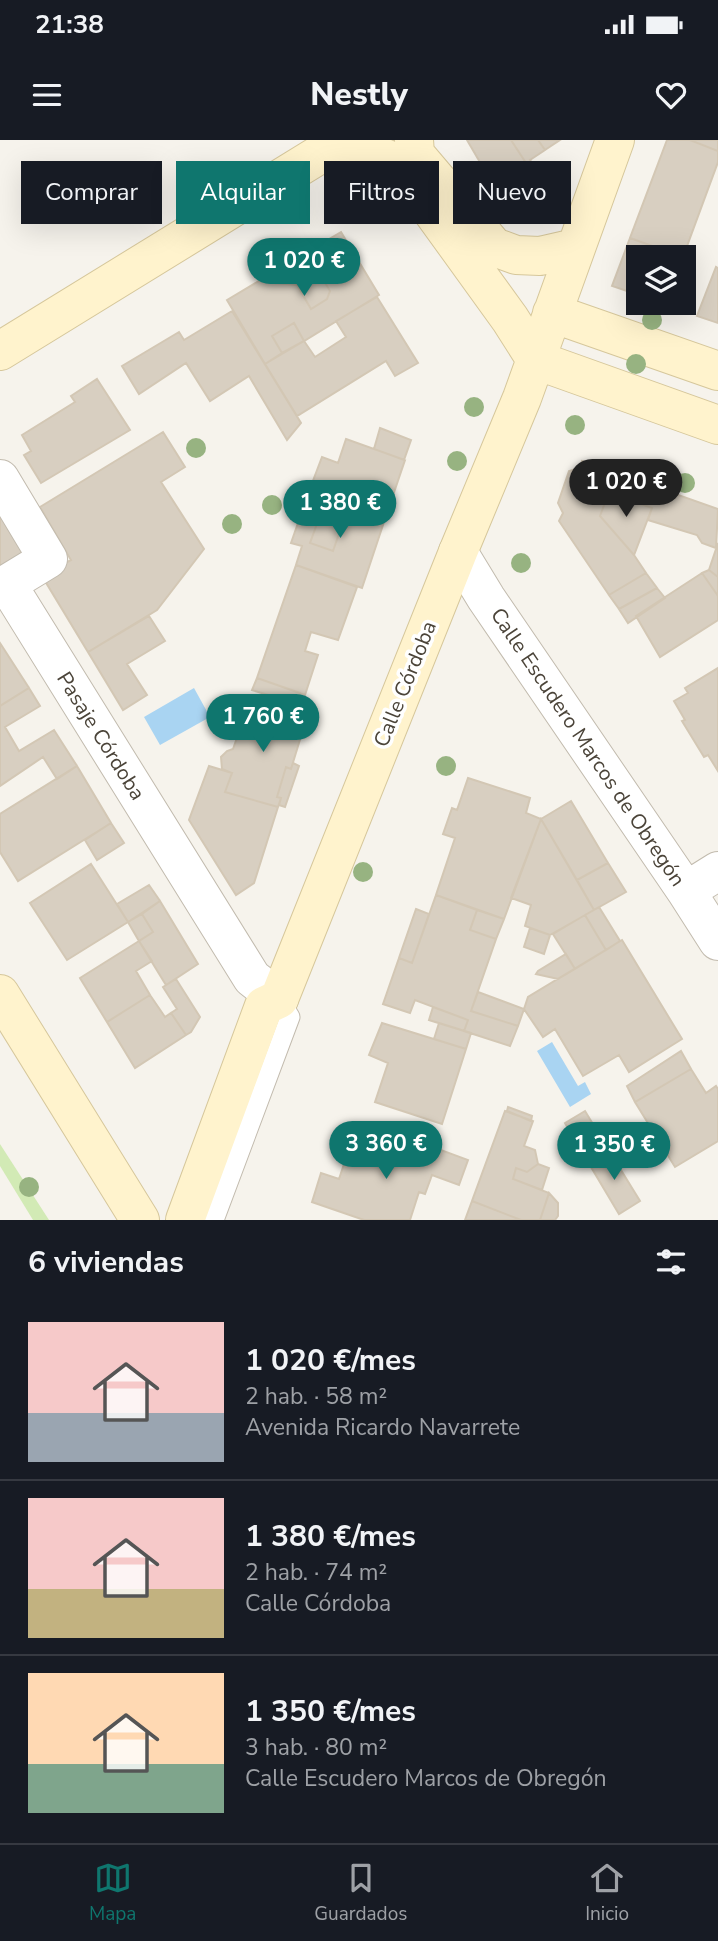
<!DOCTYPE html>
<html lang="es">
<meta charset="utf-8">
<style>
body{margin:0;font-family:"Nunito Sans",sans-serif;background:#20242c;color:#f1f3f6;height:100vh;display:flex;flex-direction:column;font-size:26px;white-space:nowrap}
*{box-sizing:border-box;margin:0}
p{font-size:23px;color:#9ea1a6}
.icon{flex:none;width:38px;height:38px;fill:none;stroke:currentColor;stroke-width:2;stroke-linecap:round;stroke-linejoin:round}
.map{position:relative;height:1080px;overflow:hidden}
.details{display:flex;flex-direction:column;background:#171b24;flex:1}
.details>*{flex:none}
.banner{position:absolute;left:21px;top:21px;width:677px;height:63px;display:flex;gap:14px}
.buttons{position:absolute;left:626px;top:105px;display:grid;gap:14px}
.buttons a{display:grid;place-items:center;width:70px;height:70px;border-radius:0px;background:#171b24;box-shadow:0 7px 28px #0002;font-size:35px}
.price{position:absolute;translate:-50% -60px;padding:0 16px;border-radius:24px;background:#0f766e;color:#fff;font-size:23px;line-height:46px;filter:drop-shadow(0 2px 4px #0008)}
.price::after{content:'';position:absolute;left:50%;top:42px;width:21px;height:16px;margin-left:-10px;background:inherit;clip-path:polygon(0 0,100% 0,50% 100%)}
.price.active{background:#222;color:#fff}
ul{padding:0;list-style:none}
li{display:flex;align-items:center;gap:21px;height:175px;padding:0 28px}
li+li{border-top:2px solid #363941}
li span{display:grid;place-items:center;flex:none;width:196px;height:140px;border-radius:0px;color:#555}
li>.icon{margin-inline-start:auto}
span .icon{width:84px;height:84px;fill:#fffc;stroke-width:1}
li b{font-size:30px}
h2{display:flex;justify-content:space-between;align-items:center;height:84px;padding:0 28px;font-size:30px}
.chip{padding:0 24px;border-radius:0px;background:#171b24;box-shadow:0 7px 28px #0002;font-size:24px;line-height:63px}
.chip.active{background:#0f766e;color:#fff}
.status{display:flex;justify-content:space-between;align-items:center;height:49px;padding:0 35px;background:#171b24;direction:ltr}
.status svg{height:19px;fill:currentColor}
header{display:flex;justify-content:space-between;align-items:center;height:91px;padding:0 28px;background:#171b24;font-size:32px;font-weight:800}
.tab-bar{display:flex;justify-content:space-around;align-items:center;height:98px;border-top:2px solid #363941;background:#171b24;font-size:19px;color:#9ea1a6}
.tab-bar a{display:grid;justify-items:center;gap:4px}
.tab-bar .active{color:#0f766e}
.map>svg:first-child{display:block}
</style>
<div class="status"><b>21:38</b><svg viewBox="0 0 49 12"><path d="M0 12V9h3v3zM5 12V6h3v6zM10 12V3h3v9zM15 12V0h3v12zM26 1h20v11H26zM47 4h2v5h-2z"/></svg></div>
<header><svg class="icon" aria-label="menu" viewBox="0 0 24 24"><path d="M4 6h16M4 12h16M4 18h16"/></svg>Nestly<svg class="icon" aria-label="heart" viewBox="0 0 24 24"><path d="M12 20l-8-8c-3-5 5-10 8-4 3-6 11-1 8 4z"/></svg></header>
<div class="map">
<svg width="718" height="1080" viewBox="0 0 718 1080">
<rect width="100%" height="100%" fill="#f6f3ec"/>
<path fill="#d2eab5" d="M0 1004 49 1080H33L0 1026Z"/>
<path fill="#a9d4f2" d="M194 548 210 577 160 605 144 577Z
M552 902 578 946 585 942 591 954 570 967 537 911Z"/>
<path fill="#d8cfc1" stroke="#d3c7b4" stroke-width="2" d="M467 0H511L528 26 532 23 547 48 521 65 510 48 505 51 493 32 488 36Z
M511 0H538L545 10 530 20 532 23 528 26Z
M538 0H560L545 10Z
M667 0H690L718 11V22L683 117 630 98Z
M690 0H718V11Z
M341 92 379 155 304 201 294 183 272 196 282 213 265 224 227 160 269 135 275 143 297 145 311 169 327 159 330 151 321 136H312L300 116Z
M630 98 683 117H639V155L612 146Z
M300 116 312 136 297 145 275 143 269 135Z
M716 127 718 128V183L697 176Z
M312 136H321L330 151 327 159 311 169 297 145Z
M377 157 418 223 395 236 386 221 297 276 265 224 304 201 315 217 346 197 336 181Z
M232 171 301 283 287 300 249 236 210 261 186 223 139 254 122 226 179 192 184 200Z
M294 183 304 201 282 213 272 196Z
M97 239 130 290 41 343 24 315 31 311 22 295 75 262 71 256Z
M380 288 411 300 404 320 374 309Z
M163 292 185 327 161 342 204 409 157 470 88 512 42 436 71 420 40 367Z
M346 299 405 320 388 370 351 359 333 411 310 403 329 351 311 346 322 317 338 323Z
M582 321 718 369 716 408 702 403 697 395 648 380 652 368 609 352 600 376 634 415 646 433 609 455 559 381 563 373 558 363 569 331 580 328Z
M311 346 329 351 310 403 333 411 351 359 388 370 362 448 296 425 302 406 291 403Z
M609 352 652 368 634 415 600 376Z
M0 374 25 414 0 430Z
M718 403V437L709 430Z
M296 425 357 447 338 500 311 492 305 511 318 515 305 555 257 538Z
M709 430 718 437V456L702 433Z
M646 433 657 448 619 469 609 455Z
M702 433 718 456V480L660 517 636 476Z
M657 448 665 458 628 483 619 469Z
M149 476 165 501 127 524 147 555 123 570 88 512Z
M0 503 29 548 0 566Z
M718 528V631L708 615 704 617 682 581 685 580 674 561 688 553 685 548Z
M257 538 300 553 297 564 252 550Z
M29 548 40 566 5 587 19 611 54 590 77 626 57 639 43 617 0 646V566Z
M250 561 306 580 291 629 286 627 277 657 281 658 278 667 225 652 232 633 222 629 221 617 227 611 233 609Z
M293 623 299 626 285 667 279 665 281 658 277 657 286 627 291 629Z
M77 626 111 683 18 741 0 712V674Z
M209 626 232 633 225 652 278 667 254 743 236 755 189 680Z
M468 638 530 658 526 673 541 679 504 779 436 755 455 698 443 694 452 668 457 670Z
M571 661 608 723 577 740 541 679Z
M541 679 594 770 550 795 525 786 531 765 511 758Z
M111 683 124 703 97 720 85 700Z
M608 723 626 752 594 770 577 740Z
M91 724 128 782 67 820 30 763Z
M149 745 160 761 128 782 117 764Z
M436 755 477 770 470 790 496 799 471 871 518 886 510 906 464 891 468 880 415 860 410 873 383 864 399 818 412 823Z
M160 761 198 824 166 845 139 801 153 792 142 774Z
M599 767 620 801 606 810 585 775Z
M416 769 429 774 412 823 399 818Z
M477 770 504 779 496 799 470 790Z
M142 774 153 792 139 801 128 782Z
M585 775 606 810 575 829 553 794Z
M530 788 550 795 544 814 524 807Z
M622 800 682 899 629 932 619 915 583 936 555 889 543 897 524 869 528 857Z
M139 801 152 821 136 831 150 855 107 882 80 838Z
M566 814 575 829 558 839 536 834 538 831Z
M176 839 200 877 191 892 186 895 171 873 177 869 163 847Z
M478 852 524 869 518 886 471 871Z
M150 855 165 877 171 873 186 895 135 928 107 882Z
M433 867 468 880 464 891 429 880Z
M382 883 466 909 442 984 375 962 388 923 369 915Z
M439 883 471 893 466 909 434 899Z
M681 911 691 929 635 962 627 946Z
M691 929 706 953 716 946 718 949V1001L675 1027 635 962Z
M508 967 532 976 531 981 507 971Z
M505 971 533 981 524 1006 535 1010 538 1024 527 1032 516 1028 513 1039 549 1053 540 1080H521L472 1061Z
M585 971 608 1009 588 1022 565 983Z
M411 999 468 1020 459 1045 432 1035 425 1054 419 1052 410 1080H364L312 1062 321 1033 339 1039 352 1000 405 1019Z
M608 1009 640 1061 619 1074 588 1022Z
M538 1024 549 1028 542 1050 513 1039 516 1028 527 1032Z
M549 1053 558 1063V1076L555 1080H540Z
M472 1061 521 1080H465Z"/>
<g fill="none" stroke-linecap="round" stroke-linejoin="round">
<defs>
<path id="lane" d="M214 1080 290 877 279 859"/>
<path id="street" d="M0 339 48 419 7 444 252 838 279 859
M458 412 486 458 686 751 718 801
M686 751 718 731"/>
<path id="secondary" d="M414 0 415 14 494 107 516 115 540 116 575 108
M322 13 358 6 398 24 510 179 536 220 718 285
M552 173 718 231
M0 211 343 0
M0 854 140 1080
M185 1080 264 866 279 859 458 412 522 258 615 0"/>
</defs>
<use href="#lane" stroke="#c2bbae" stroke-width="21"/>
<use href="#street" stroke="#c2bbae" stroke-width="40"/>
<use href="#secondary" stroke="#d6c79b" stroke-width="40"/>
<use href="#lane" stroke="#fff" stroke-width="19"/>
<use href="#street" stroke="#fff" stroke-width="38"/>
<use href="#secondary" stroke="#fff3cd" stroke-width="38"/>
</g>
<g fill="#97b381">
<circle cx="359" cy="34" r="10"/>
<circle cx="652" cy="180" r="10"/>
<circle cx="636" cy="224" r="10"/>
<circle cx="474" cy="267" r="10"/>
<circle cx="575" cy="285" r="10"/>
<circle cx="196" cy="308" r="10"/>
<circle cx="457" cy="321" r="10"/>
<circle cx="685" cy="343" r="10"/>
<circle cx="272" cy="365" r="10"/>
<circle cx="232" cy="384" r="10"/>
<circle cx="521" cy="423" r="10"/>
<circle cx="446" cy="626" r="10"/>
<circle cx="363" cy="732" r="10"/>
<circle cx="29" cy="1047" r="10"/>
</g>
<g text-anchor="middle" stroke-width="7" stroke-linejoin="round" paint-order="stroke">
<g font-size="21" fill="#4b4439" stroke="#fff">
<text transform="translate(405 544) rotate(-68)" y="7">Calle Córdoba</text>
<text transform="translate(101 596) rotate(58)" y="7">Pasaje Córdoba</text>
<text transform="translate(588 607) rotate(56)" y="7">Calle Escudero Marcos de Obregón</text>
</g>
</g>
</svg>
<div class="buttons">
<a><svg class="icon" aria-label="layers" viewBox="0 0 24 24"><path d="M12 4l9 5-9 5-9-5zM3 14l9 5 9-5"/></svg></a>
</div>
<b class="price" style="left:304px;top:158px">1 020 €</b>
<b class="price active" style="left:626px;top:379px">1 020 €</b>
<b class="price" style="left:340px;top:400px">1 380 €</b>
<b class="price" style="left:263px;top:614px">1 760 €</b>
<b class="price" style="left:386px;top:1041px">3 360 €</b>
<b class="price" style="left:614px;top:1042px">1 350 €</b>
<div class="banner">
<a class="chip">Comprar</a>
<a class="chip active">Alquilar</a>
<a class="chip">Filtros</a>
<a class="chip">Nuevo</a>
</div>
</div>
<section class="details">
<h2>6 viviendas<svg class="icon" aria-label="filters" viewBox="0 0 24 24"><path d="M4 7h16M4 17h16"/><circle cx="9" cy="7" r="2"/><circle cx="15" cy="17" r="2"/></svg></h2>
<ul>
<li><span style="background:linear-gradient(#f6c9c9 65%,#9aa5b1 0)"><svg class="icon" aria-label="home" viewBox="0 0 24 24"><path d="M3 11l9-7 9 7M6 9v11h12V9"/></svg></span><div><b>1 020 €/mes</b><p>2 hab. · 58 m²</p><p>Avenida Ricardo Navarrete</p></div></li>
<li><span style="background:linear-gradient(#f6c9c9 65%,#c2b280 0)"><svg class="icon" aria-label="home" viewBox="0 0 24 24"><path d="M3 11l9-7 9 7M6 9v11h12V9"/></svg></span><div><b>1 380 €/mes</b><p>2 hab. · 74 m²</p><p>Calle Córdoba</p></div></li>
<li><span style="background:linear-gradient(#ffd9b3 65%,#7fa58c 0)"><svg class="icon" aria-label="home" viewBox="0 0 24 24"><path d="M3 11l9-7 9 7M6 9v11h12V9"/></svg></span><div><b>1 350 €/mes</b><p>3 hab. · 80 m²</p><p>Calle Escudero Marcos de Obregón</p></div></li>
</ul>
</section>
<nav class="tab-bar">
<a class="active"><svg class="icon" aria-label="map" viewBox="0 0 24 24"><path d="M3 6l6-2 6 2 6-2v14l-6 2-6-2-6 2zM9 4v14M15 6v14"/></svg>Mapa</a>
<a><svg class="icon" aria-label="saved" viewBox="0 0 24 24"><path d="M7 4h10v16l-5-4-5 4z"/></svg>Guardados</a>
<a><svg class="icon" aria-label="home" viewBox="0 0 24 24"><path d="M3 11l9-7 9 7M6 9v11h12V9"/></svg>Inicio</a>
</nav>
